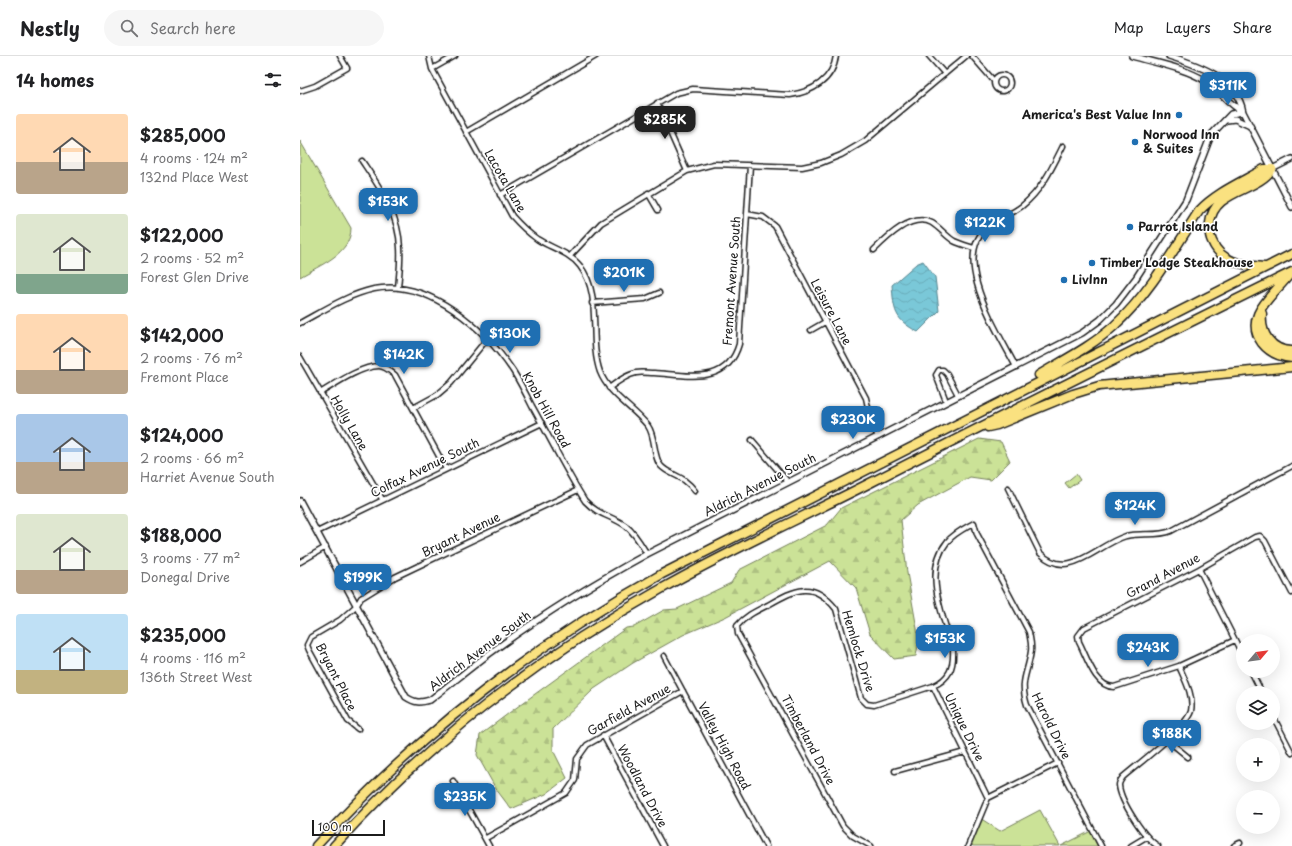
<!DOCTYPE html>
<meta charset="utf-8">
<style>
body{margin:0;font-family:"Playpen Sans",sans-serif;background:#f6f6f6;color:#202124;height:100vh;display:flex;flex-direction:column;font-size:15px;white-space:nowrap}
*{box-sizing:border-box;margin:0}
p{font-size:13px;color:#757577}
.icon{flex:none;width:22px;height:22px;fill:none;stroke:currentColor;stroke-width:2;stroke-linecap:round;stroke-linejoin:round}
.map{position:relative;flex:1;overflow:hidden}
.side{display:flex;flex-direction:column;background:#fff;width:300px}
.side>*{flex:none}
.needle{width:26px;rotate:61deg}
.buttons{position:absolute;left:936px;top:578px;display:grid;gap:8px}
.buttons a{display:grid;place-items:center;width:44px;height:44px;border-radius:50%;background:#fff;box-shadow:0 4px 16px #0002;font-size:20px}
.scale{position:absolute;left:12px;bottom:10px;width:73px;box-sizing:border-box;padding-left:4px;border:2px solid #1c1c1c;border-top:0;font-size:11px;line-height:14px;white-space:nowrap;color:#1c1c1c;-webkit-text-stroke:3px #fff;paint-order:stroke}
.price{position:absolute;translate:-50% -34px;padding:0 9px;border-radius:8px;background:#1f6fb2;color:#fff;font-size:13px;line-height:26px;filter:drop-shadow(0 1px 2px #0008)}
.price::after{content:'';position:absolute;left:50%;top:24px;width:12px;height:9px;margin-left:-6px;background:inherit;clip-path:polygon(0 0,100% 0,50% 100%)}
.price.current{background:#222;color:#fff}
ul{padding:0;list-style:none}
li{display:flex;align-items:center;gap:12px;height:100px;padding:0 16px}
li span{display:grid;place-items:center;flex:none;width:112px;height:80px;border-radius:4px;color:#555}
li>.icon{margin-inline-start:auto}
span .icon{width:48px;height:48px;fill:#fffc;stroke-width:1}
li b{font-size:17px}
h2{display:flex;justify-content:space-between;align-items:center;height:48px;padding:0 16px;font-size:17px}
header{display:flex;align-items:center;gap:24px;box-sizing:border-box;height:56px;padding:0 20px;background:#fff;border-bottom:1px solid #e0e0e0}
header strong{font-size:19px}
nav{display:flex;gap:22px;margin-inline-start:auto;font-size:14px}
.search{width:280px;height:36px;background:#f6f6f6;display:flex;align-items:center;gap:10px;box-sizing:border-box;padding:0 14px;border-radius:22px;color:#757577;font-size:15px}
main{display:flex;flex:1;min-height:0}
.map>svg:first-child{display:block}
</style>
<header>
<strong>Nestly</strong>
<div class="search"><svg class="icon" aria-label="search" viewBox="0 0 24 24"><circle cx="10" cy="10" r="6"/><path d="M15 15l6 6"/></svg>Search here</div>
<nav><a>Map</a><a>Layers</a><a>Share</a></nav>
</header>
<main>
<section class="side">
<h2>14 homes<svg class="icon" aria-label="filters" viewBox="0 0 24 24"><path d="M4 7h16M4 17h16"/><circle cx="9" cy="7" r="2"/><circle cx="15" cy="17" r="2"/></svg></h2>
<ul>
<li><span style="background:linear-gradient(#ffd9b3 60%,#b9a48a 0)"><svg class="icon" aria-label="home" viewBox="0 0 24 24"><path d="M3 11l9-7 9 7M6 9v11h12V9"/></svg></span><div><b>$285,000</b><p>4 rooms · 124 m²</p><p>132nd Place West</p></div></li>
<li><span style="background:linear-gradient(#dfe7d0 75%,#7fa58c 0)"><svg class="icon" aria-label="home" viewBox="0 0 24 24"><path d="M3 11l9-7 9 7M6 9v11h12V9"/></svg></span><div><b>$122,000</b><p>2 rooms · 52 m²</p><p>Forest Glen Drive</p></div></li>
<li><span style="background:linear-gradient(#ffd9b3 70%,#b9a48a 0)"><svg class="icon" aria-label="home" viewBox="0 0 24 24"><path d="M3 11l9-7 9 7M6 9v11h12V9"/></svg></span><div><b>$142,000</b><p>2 rooms · 76 m²</p><p>Fremont Place</p></div></li>
<li><span style="background:linear-gradient(#a9c7e8 60%,#b9a48a 0)"><svg class="icon" aria-label="home" viewBox="0 0 24 24"><path d="M3 11l9-7 9 7M6 9v11h12V9"/></svg></span><div><b>$124,000</b><p>2 rooms · 66 m²</p><p>Harriet Avenue South</p></div></li>
<li><span style="background:linear-gradient(#dfe7d0 70%,#b9a48a 0)"><svg class="icon" aria-label="home" viewBox="0 0 24 24"><path d="M3 11l9-7 9 7M6 9v11h12V9"/></svg></span><div><b>$188,000</b><p>3 rooms · 77 m²</p><p>Donegal Drive</p></div></li>
<li><span style="background:linear-gradient(#bfe0f5 70%,#c2b280 0)"><svg class="icon" aria-label="home" viewBox="0 0 24 24"><path d="M3 11l9-7 9 7M6 9v11h12V9"/></svg></span><div><b>$235,000</b><p>4 rooms · 116 m²</p><p>136th Street West</p></div></li>
</ul>
</section>
<div class="map">
<svg width="992" height="790" viewBox="0 0 992 790">
<defs>
<pattern id="forest-firs" width="22" height="20" patternUnits="userSpaceOnUse"><rect width="22" height="20" fill="#cbe297"/><path d="M5 1l3.5 6h-7zM16 11l3.5 6h-7z" fill="#aec182"/></pattern>
<pattern id="water-waves" width="16" height="10" patternUnits="userSpaceOnUse"><rect width="16" height="10" fill="#7ac8d8"/><path d="M0 5q4-4 8 0t8 0" fill="none" stroke="#69abb9"/></pattern>
</defs>
<rect width="100%" height="100%" fill="#fff"/>
<filter id="ink" filterUnits="userSpaceOnUse"><feTurbulence type="fractalNoise" baseFrequency=".025" numOctaves="2"/><feDisplacementMap in="SourceGraphic" scale="8" xChannelSelector="R" yChannelSelector="G"/><feConvolveMatrix kernelMatrix="1 2 1 2 8 2 1 2 1" color-interpolation-filters="sRGB"/></filter>
<g filter="url(#ink)">
<path fill="url(#forest-firs)" stroke="#747f5a" d="M679 383 701 386 710 405 691 424 670 421 618 449 601 464 607 517 619 584 616 600 594 603 570 578 556 532 530 505 425 561 383 579 333 607 294 633 253 673V694L267 722 246 738 211 753 196 733 177 699 180 679 213 654 326 572 334 571 364 554 377 553 431 527 439 514 527 469 541 452Z"/>
<path fill="#cbe297" stroke="#747f5a" d="M0 85 51 172C51 198 20 209 0 221Z
M776 418 780 424 769 432 765 427Z
M740 754 760 790H673L669 787 680 762 700 775Z
M793 774 801 790H761Z"/>
<path fill="url(#water-waves)" stroke="#54838d" d="M623 205 635 221 639 255 618 276C594 263 594 255 592 229L616 208Z"/>
<g fill="none" stroke-linecap="round" stroke-linejoin="round">
<defs>
<path id="minor" d="M129 0 132 13 212 160C220 169 227 176 237 183 251 192 269 196 280 210 303 240 288 282 300 316 309 339 333 351 348 370 356 381 353 402 361 410 366 416 377 419 384 424 388 427 392 431 395 435
M629 0 645 18
M672 0 694 25
M132 13 155 0
M694 27a8 8 0 1 1 16 0a8 8 0 1 1-16 0Z
M0 35 15 30 47 12 40 0
M357 47 387 115
M166 76 296 0
M62 105C80 132 99 158 100 192 101 205 99 219 98 232
M348 137 358 154
M200 139 376 37 393 33 490 39C512 36 533 24 536 0
M447 158 463 161 475 170 566 342 571 365 578 381
M574 194C587 181 612 156 632 167 640 172 646 180 654 185 660 188 668 190 674 192
M270 200 301 167 387 115 414 108 502 111 521 107 541 99 565 85 666 0
M292 247 345 243 359 237
M0 267C24 254 47 239 74 233 129 222 185 273 213 315 220 326 226 338 232 350 250 382 266 415 285 445 298 459 312 460 326 470 335 477 341 488 347 498
M511 274 525 266
M0 301 82 443
M716 311C699 277 648 201 689 170 699 162 712 158 722 150 742 134 752 112 763 90
M309 332C317 326 326 319 336 317 341 316 348 317 354 317 388 319 427 330 439 288L450 109
M20 337C35 328 61 310 79 310 85 310 90 315 95 319L146 413
M646 345 636 319 639 314H643L647 318 658 339
M113 352 137 339 151 327 187 283
M452 384 488 426
M708 432 740 497C769 526 796 489 826 480 841 476 857 481 871 475L992 410
M17 476 242 367
M0 506 26 491
M899 513 943 600
M935 584 879 610 814 631C795 631 787 601 779 586L778 580 784 572 899 513 955 481 960 480 965 485 992 537
M364 600 466 790
M951 615 962 637
M973 660 992 697
M58 673 48 665 9 594 7 589 11 581 40 564 57 549 61 542 95 521 278 434
M303 679 363 790
M866 683 888 701
M595 715 665 696
M153 725 189 790
M688 742 633 630C649 623 654 612 653 594 644 561 622 517 647 486 654 477 665 472 674 467L677 478 729 576C730 582 732 589 731 595 728 618 719 624 727 649L801 790
M186 782 266 737 275 724 277 703 287 689 383 635
M571 790 553 780 543 770 438 578 437 570C445 560 456 555 468 549 496 533 513 524 536 553L561 642 567 648 574 649 633 630
M668 790 688 742 758 707
M831 790 846 781
M858 790C845 783 820 745 819 729 819 726 821 724 823 721 838 708 886 672 891 655 894 640 885 624 879 610
M934 790 940 787"/>
<path id="tertiary" d="M832 0C856 7 885 12 906 25 920 34 928 48 942 55
M869 0C898 9 937 22 943 56L992 151
M927 64 935 63 950 70
M972 113 992 103
M0 445 106 641C115 647 120 647 130 644 151 628 171 611 193 595 242 559 294 527 347 498L782 277 800 264 816 248 836 222 886 144 911 79 931 58 943 56"/>
<path id="motorway" d="M964 211C943 209 921 207 912 185 909 179 909 174 910 167 913 134 957 136 972 113
M989 219C974 239 942 260 962 287 970 297 980 301 992 302
M962 258C960 277 971 295 992 295
M739 319C764 304 792 290 814 270 849 238 873 195 899 155 917 136 942 126 964 113H972
M688 371 697 369 773 338 799 330 992 311
M16 790C116 680 232 590 362 518L992 198
M34 790C128 686 239 601 361 533 428 495 499 463 568 428 709 356 850 286 992 216"/>
</defs>
<use href="#minor" stroke="#1c1c1c" stroke-width="7"/>
<use href="#tertiary" stroke="#1c1c1c" stroke-width="8"/>
<use href="#motorway" stroke="#1c1c1c" stroke-width="11"/>
<use href="#minor" stroke="#fff" stroke-width="4"/>
<use href="#tertiary" stroke="#fff" stroke-width="5"/>
<use href="#motorway" stroke="#fae180" stroke-width="8"/>
</g>
</g>
<g fill="#1f6fb2" stroke="#fff" stroke-width="1.5">
<circle cx="879" cy="59" r="4"/>
<circle cx="835" cy="86" r="4"/>
<circle cx="830" cy="171" r="4"/>
<circle cx="792" cy="207" r="4"/>
<circle cx="764" cy="224" r="4"/>
</g>
<g text-anchor="middle" stroke-width="3.5" stroke-linejoin="round" paint-order="stroke">
<g font-size="12" font-weight="bold" fill="#1c1c1c" stroke="#fff" text-anchor="start">
<text x="871" y="63" text-anchor="end">America's Best Value Inn</text>
<text x="843" y="83">Norwood Inn<tspan x="843" dy="14">&amp; Suites</tspan></text>
<text x="838" y="175">Parrot Island</text>
<text x="800" y="211">Timber Lodge Steakhouse</text>
<text x="772" y="228">LivInn</text>
</g>
<g font-size="12" fill="#1c1c1c" stroke="#fff">
<text transform="translate(205 125) rotate(60)" y="4">Lacota Lane</text>
<text transform="translate(432 225) rotate(-86)" y="4">Fremont Avenue South</text>
<text transform="translate(531 256) rotate(62)" y="4">Leisure Lane</text>
<text transform="translate(246 354) rotate(61)" y="4">Knob Hill Road</text>
<text transform="translate(49 367) rotate(60)" y="4">Holly Lane</text>
<text transform="translate(125 412) rotate(-26)" y="4">Colfax Avenue South</text>
<text transform="translate(460 429) rotate(-27)" y="4">Aldrich Avenue South</text>
<text transform="translate(161 479) rotate(-26)" y="4">Bryant Avenue</text>
<text transform="translate(863 520) rotate(-28)" y="4">Grand Avenue</text>
<text transform="translate(180 595) rotate(-37)" y="4">Aldrich Avenue South</text>
<text transform="translate(558 595) rotate(73)" y="4">Hemlock Drive</text>
<text transform="translate(36 621) rotate(63)" y="4">Bryant Place</text>
<text transform="translate(329 654) rotate(-29)" y="4">Garfield Avenue</text>
<text transform="translate(751 670) rotate(64)" y="4">Harold Drive</text>
<text transform="translate(664 671) rotate(64)" y="4">Unique Drive</text>
<text transform="translate(508 684) rotate(62)" y="4">Timberland Drive</text>
<text transform="translate(424 690) rotate(62)" y="4">Valley High Road</text>
<text transform="translate(342 730) rotate(62)" y="4">Woodland Drive</text>
</g>
</g>
</svg>
<div class="buttons">
<a><svg class="needle" viewBox="-14 -14 28 28"><path d="M0-13l5 13h-10z" fill="#e53935"/><path d="M0 13l5-13h-10z" fill="#757577"/></svg></a>
<a><svg class="icon" aria-label="layers" viewBox="0 0 24 24"><path d="M12 4l9 5-9 5-9-5zM3 14l9 5 9-5"/></svg></a>
<a>+</a>
<a>−</a>
</div>
<div class="scale">100 m</div>
<b class="price" style="left:928px;top:50px">$311K</b>
<b class="price current" style="left:365px;top:84px">$285K</b>
<b class="price" style="left:88px;top:166px">$153K</b>
<b class="price" style="left:685px;top:187px">$122K</b>
<b class="price" style="left:324px;top:237px">$201K</b>
<b class="price" style="left:210px;top:298px">$130K</b>
<b class="price" style="left:104px;top:319px">$142K</b>
<b class="price" style="left:553px;top:384px">$230K</b>
<b class="price" style="left:835px;top:470px">$124K</b>
<b class="price" style="left:63px;top:542px">$199K</b>
<b class="price" style="left:645px;top:603px">$153K</b>
<b class="price" style="left:848px;top:612px">$243K</b>
<b class="price" style="left:872px;top:698px">$188K</b>
<b class="price" style="left:165px;top:761px">$235K</b>
</div>
</main>
